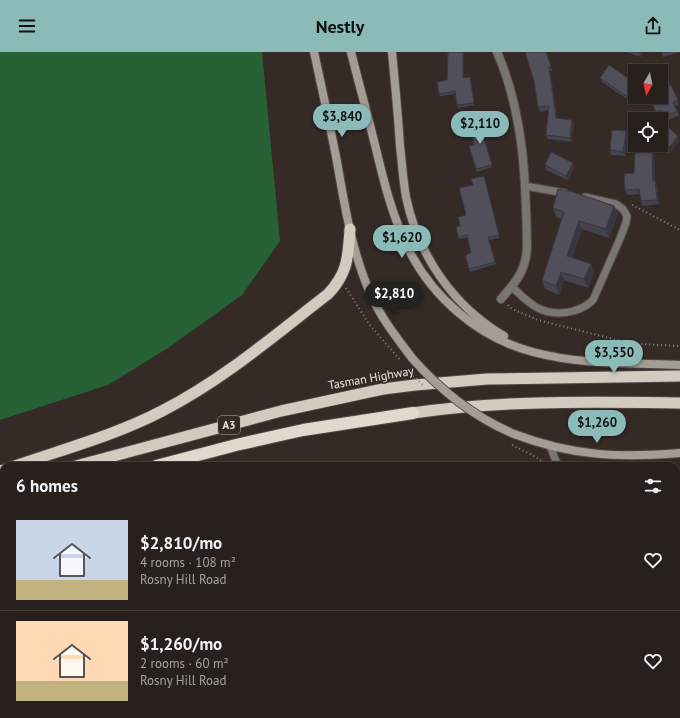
<!DOCTYPE html>
<meta charset="utf-8">
<style>
body{margin:0;font-family:"PT Sans",sans-serif;background:#342d29;color:#f1f3f6;height:100vh;display:flex;flex-direction:column;font-size:15px;white-space:nowrap}
*{box-sizing:border-box;margin:0}
p{font-size:13px;color:#a5a3a3}
.icon{flex:none;width:22px;height:22px;fill:none;stroke:currentColor;stroke-width:2;stroke-linecap:round;stroke-linejoin:round}
.map{position:relative;flex:1;overflow:hidden}
.sheet{position:absolute;left:0px;top:410px;width:680px;height:256px;display:flex;flex-direction:column;background:#28201c;border-radius:12px 12px 0 0;box-shadow:0 1px 3px #0004,0 0 0 1px #443e3b}
.sheet>*{flex:none}
.needle{width:26px;rotate:189deg}
.fabs{position:absolute;left:628px;top:12px;display:grid;gap:8px}
.fabs a{display:grid;place-items:center;width:40px;height:40px;border-radius:0px;background:#28201c;box-shadow:0 1px 3px #0004,0 0 0 1px #443e3b;font-size:20px}
.price{position:absolute;translate:-50% -34px;padding:0 9px;border-radius:14px;background:#8bbbb9;color:#111;font-size:13px;line-height:26px;filter:drop-shadow(0 1px 2px #0008)}
.price::after{content:'';position:absolute;left:50%;top:24px;width:12px;height:9px;margin-left:-6px;background:inherit;clip-path:polygon(0 0,100% 0,50% 100%)}
.price.on{background:#222;color:#fff}
ul{padding:0;list-style:none}
li{display:flex;align-items:center;gap:12px;height:100px;padding:0 16px}
li+li{border-top:1px solid #443e3b}
li span{display:grid;place-items:center;flex:none;width:112px;height:80px;border-radius:0px;color:#555}
li>.icon{margin-inline-start:auto}
span .icon{width:48px;height:48px;fill:#fffc;stroke-width:1}
li b{font-size:17px}
h2{display:flex;justify-content:space-between;align-items:center;height:48px;padding:0 16px;font-size:17px}
header{display:flex;justify-content:space-between;align-items:center;height:52px;padding:0 16px;background:#8bbbb9;color:#111;font-size:18px;font-weight:600}
.map>svg:first-child{display:block}
</style>
<header><svg class="icon" aria-label="menu" viewBox="0 0 24 24"><path d="M4 6h16M4 12h16M4 18h16"/></svg>Nestly<svg class="icon" aria-label="share" viewBox="0 0 24 24"><path d="M12 15V3M7 8l5-5 5 5M5 13v7h14v-7"/></svg></header>
<div class="map">
<svg width="680" height="666" viewBox="0 0 680 666">
<rect width="100%" height="100%" fill="#362a26"/>
<path fill="#266236" d="M0 0H262L280 189 242 243 168 296 108 333 0 368Z"/>
<g fill="none" stroke-linecap="round" stroke-linejoin="round">
<defs>
<path id="service" d="M525 134 565 141
M512 235C520 242 527 250 536 255 553 265 579 262 593 248L619 189 626 171 627 164 623 157 616 152 585 145
M550 394 558 414
M676 425 680 424"/>
<path id="minor" d="M497 0C524 62 526 129 527 195 526 219 516 230 501 247"/>
<path id="secondary" d="M314 0C322 37 330 73 337 110 345 155 352 201 371 243 381 266 397 286 412 306
M351 0C359 32 368 64 376 97 384 130 392 163 407 194 431 245 479 286 533 300 581 313 631 311 680 313
M392 0C395 31 398 62 400 94 402 111 403 128 406 145 418 203 453 254 504 284
M514 382C572 404 619 406 680 401"/>
<path id="trunk" d="M413 361C502 348 591 350 680 351
M15 414C64 397 116 383 162 359 223 328 275 283 328 242 348 221 348 205 350 177
M76 414 281 359 383 337 415 333 487 327 680 324
M0 419 4 418
M0 435 4 434"/>
<path id="motorway" d="M156 414 236 393 303 378 413 361
M0 456 4 455"/>
</defs>
<use href="#service" stroke="#544844" stroke-width="9"/>
<use href="#minor" stroke="#544844" stroke-width="10"/>
<use href="#secondary" stroke="#544844" stroke-width="10"/>
<use href="#trunk" stroke="#544844" stroke-width="13"/>
<use href="#motorway" stroke="#544844" stroke-width="14"/>
<path stroke="#8f8481" stroke-width="2" stroke-dasharray="1 3" stroke-linecap="butt" d="M632 153 680 178
M346 236 369 272 401 309
M508 253 512 257 538 268 617 288 639 292 680 294
M512 393 534 404 548 413
M0 609 4 610
M391 662 392 666
M674 666 680 656"/>
<use href="#service" stroke="#797570" stroke-width="7"/>
<use href="#minor" stroke="#797570" stroke-width="8"/>
<use href="#secondary" stroke="#a49d96" stroke-width="8"/>
<use href="#trunk" stroke="#d4cac0" stroke-width="11"/>
<use href="#motorway" stroke="#e3d8cd" stroke-width="12"/>
<defs>
<path id="secondary-bridge" d="M412 306C440 338 474 365 514 382"/>
</defs>
<use href="#secondary-bridge" stroke="#544844" stroke-width="10" stroke-linecap="butt"/>
<path stroke="#8f8481" stroke-width="2" stroke-dasharray="1 3" stroke-linecap="butt" d="M413 324 423 333"/>
<use href="#secondary-bridge" stroke="#a49d96" stroke-width="8"/>
</g>
<path fill="#45444d" d="M448 0H464V25L471 27 474 53 458 56 455 42 440 44 439 42 447 28Z
M546 0 552 19H550L557 66 572 68 574 72 571 90 548 87 546 83 549 58 540 60 538 55 534 29Z
M626 0H643L641 5Z
M662 0H680L663 5Z
M600 26 635 31 630 49 602 30Z
M649 45 678 48 679 53 675 54 679 63 665 70 661 62 657 64Z
M487 72 489 84 484 85 492 115 477 120 469 94 474 93Z
M626 79 627 84 625 104 611 103 610 98Z
M680 89 668 102 658 93H661Z
M652 99 654 104 655 129 657 133 659 152 642 154 641 149 640 142 627 143 625 138 634 121Z
M573 111 574 115 568 128 546 118 545 113Z
M484 124 499 186 489 188 496 212 470 220 465 203 471 201 468 185 459 187 458 185 460 174 466 163 473 133Z
M553 156 618 162 609 186 582 177 572 206 594 221 588 236 564 228 559 243 545 237 542 228 562 167 556 165Z"/>
<path fill="#38373f" d="M463 0H464V28L463 26Z
M639 0H643L641 5 639 1Z
M549 15 550 19 558 70 556 66Z
M635 35V41L630 49 628 45Z
M572 68 574 72 571 90 570 86Z
M626 79 627 84 625 104 623 100Z
M678 84 680 89 668 102 667 98Z
M652 99 654 104 655 133 653 129Z
M573 111 574 115 568 128 566 124Z
M655 128 657 133 659 152 657 148Z
M614 154 618 162 609 186 606 177Z
M579 169 582 177 570 212 567 204Z
M591 212 594 221 588 236 584 227Z
M561 220 564 228 559 243 556 234Z"/>
<path fill="#504f5a" stroke="#38373f" d="M448 0H463V26L470 25 474 51 457 53 455 39 439 42 437 30 447 28Z
M525 0H546L551 14 549 15 556 66 572 68 570 86 546 83 549 54 538 55 534 29Z
M609 13 635 31V35L628 45 600 26Z
M671 33 678 48 673 50 677 59 663 65 660 58 656 60 649 45H661V38Z
M469 68 486 70 488 82 483 83 492 113 476 117 469 94 474 93Z
M668 75 678 84 667 98 661 93V84Z
M612 78 626 79 623 100 610 98Z
M635 99H652L653 129 655 128 657 148 641 149 639 137 625 138 624 122 634 121Z
M551 100 573 111 566 124 545 113Z
M484 124 499 183 488 185 495 210 469 217 465 203 471 201 467 183 458 185 456 175 460 174 458 165 466 163 459 136 473 133 471 127Z
M558 137 573 140 614 154 606 177 579 169 567 204 591 212 584 227 561 220 556 234 542 228 564 160 553 156Z"/>
<g text-anchor="middle" stroke-width="3" stroke-linejoin="round" paint-order="stroke">
<rect fill="#362a26" stroke="#b8aeab" stroke-width="1" x="218" y="364" width="22" height="18" rx="3"/>
<g font-size="11" font-weight="bold" fill="#efe7e4">
<text x="229" y="377">A3</text>
</g>
<g font-size="12" fill="#efe7e4" stroke="#362a26">
<text transform="translate(371 326) rotate(-10)" y="4">Tasman Highway</text>
</g>
</g>
</svg>
<div class="fabs">
<a><svg class="needle" viewBox="-14 -14 28 28"><path d="M0-13l5 13h-10z" fill="#e53935"/><path d="M0 13l5-13h-10z" fill="#a5a3a3"/></svg></a>
<a><svg class="icon" aria-label="locate" viewBox="0 0 24 24"><circle cx="12" cy="12" r="6"/><path d="M12 2v4M12 18v4M2 12h4M18 12h4"/></svg></a>
</div>
<b class="price" style="left:342px;top:86px">$3,840</b>
<b class="price" style="left:480px;top:93px">$2,110</b>
<b class="price" style="left:402px;top:207px">$1,620</b>
<b class="price on" style="left:394px;top:263px">$2,810</b>
<b class="price" style="left:614px;top:322px">$3,550</b>
<b class="price" style="left:597px;top:392px">$1,260</b>
<section class="sheet">
<h2>6 homes<svg class="icon" aria-label="filters" viewBox="0 0 24 24"><path d="M4 7h16M4 17h16"/><circle cx="9" cy="7" r="2"/><circle cx="15" cy="17" r="2"/></svg></h2>
<ul>
<li><span style="background:linear-gradient(#c9d6e8 75%,#c2b280 0)"><svg class="icon" aria-label="home" viewBox="0 0 24 24"><path d="M3 11l9-7 9 7M6 9v11h12V9"/></svg></span><div><b>$2,810/mo</b><p>4 rooms · 108 m²</p><p>Rosny Hill Road</p></div><svg class="icon" aria-label="heart" viewBox="0 0 24 24"><path d="M12 20l-8-8c-3-5 5-10 8-4 3-6 11-1 8 4z"/></svg></li>
<li><span style="background:linear-gradient(#ffd9b3 75%,#c2b280 0)"><svg class="icon" aria-label="home" viewBox="0 0 24 24"><path d="M3 11l9-7 9 7M6 9v11h12V9"/></svg></span><div><b>$1,260/mo</b><p>2 rooms · 60 m²</p><p>Rosny Hill Road</p></div><svg class="icon" aria-label="heart" viewBox="0 0 24 24"><path d="M12 20l-8-8c-3-5 5-10 8-4 3-6 11-1 8 4z"/></svg></li>
</ul>
</section>
</div>
